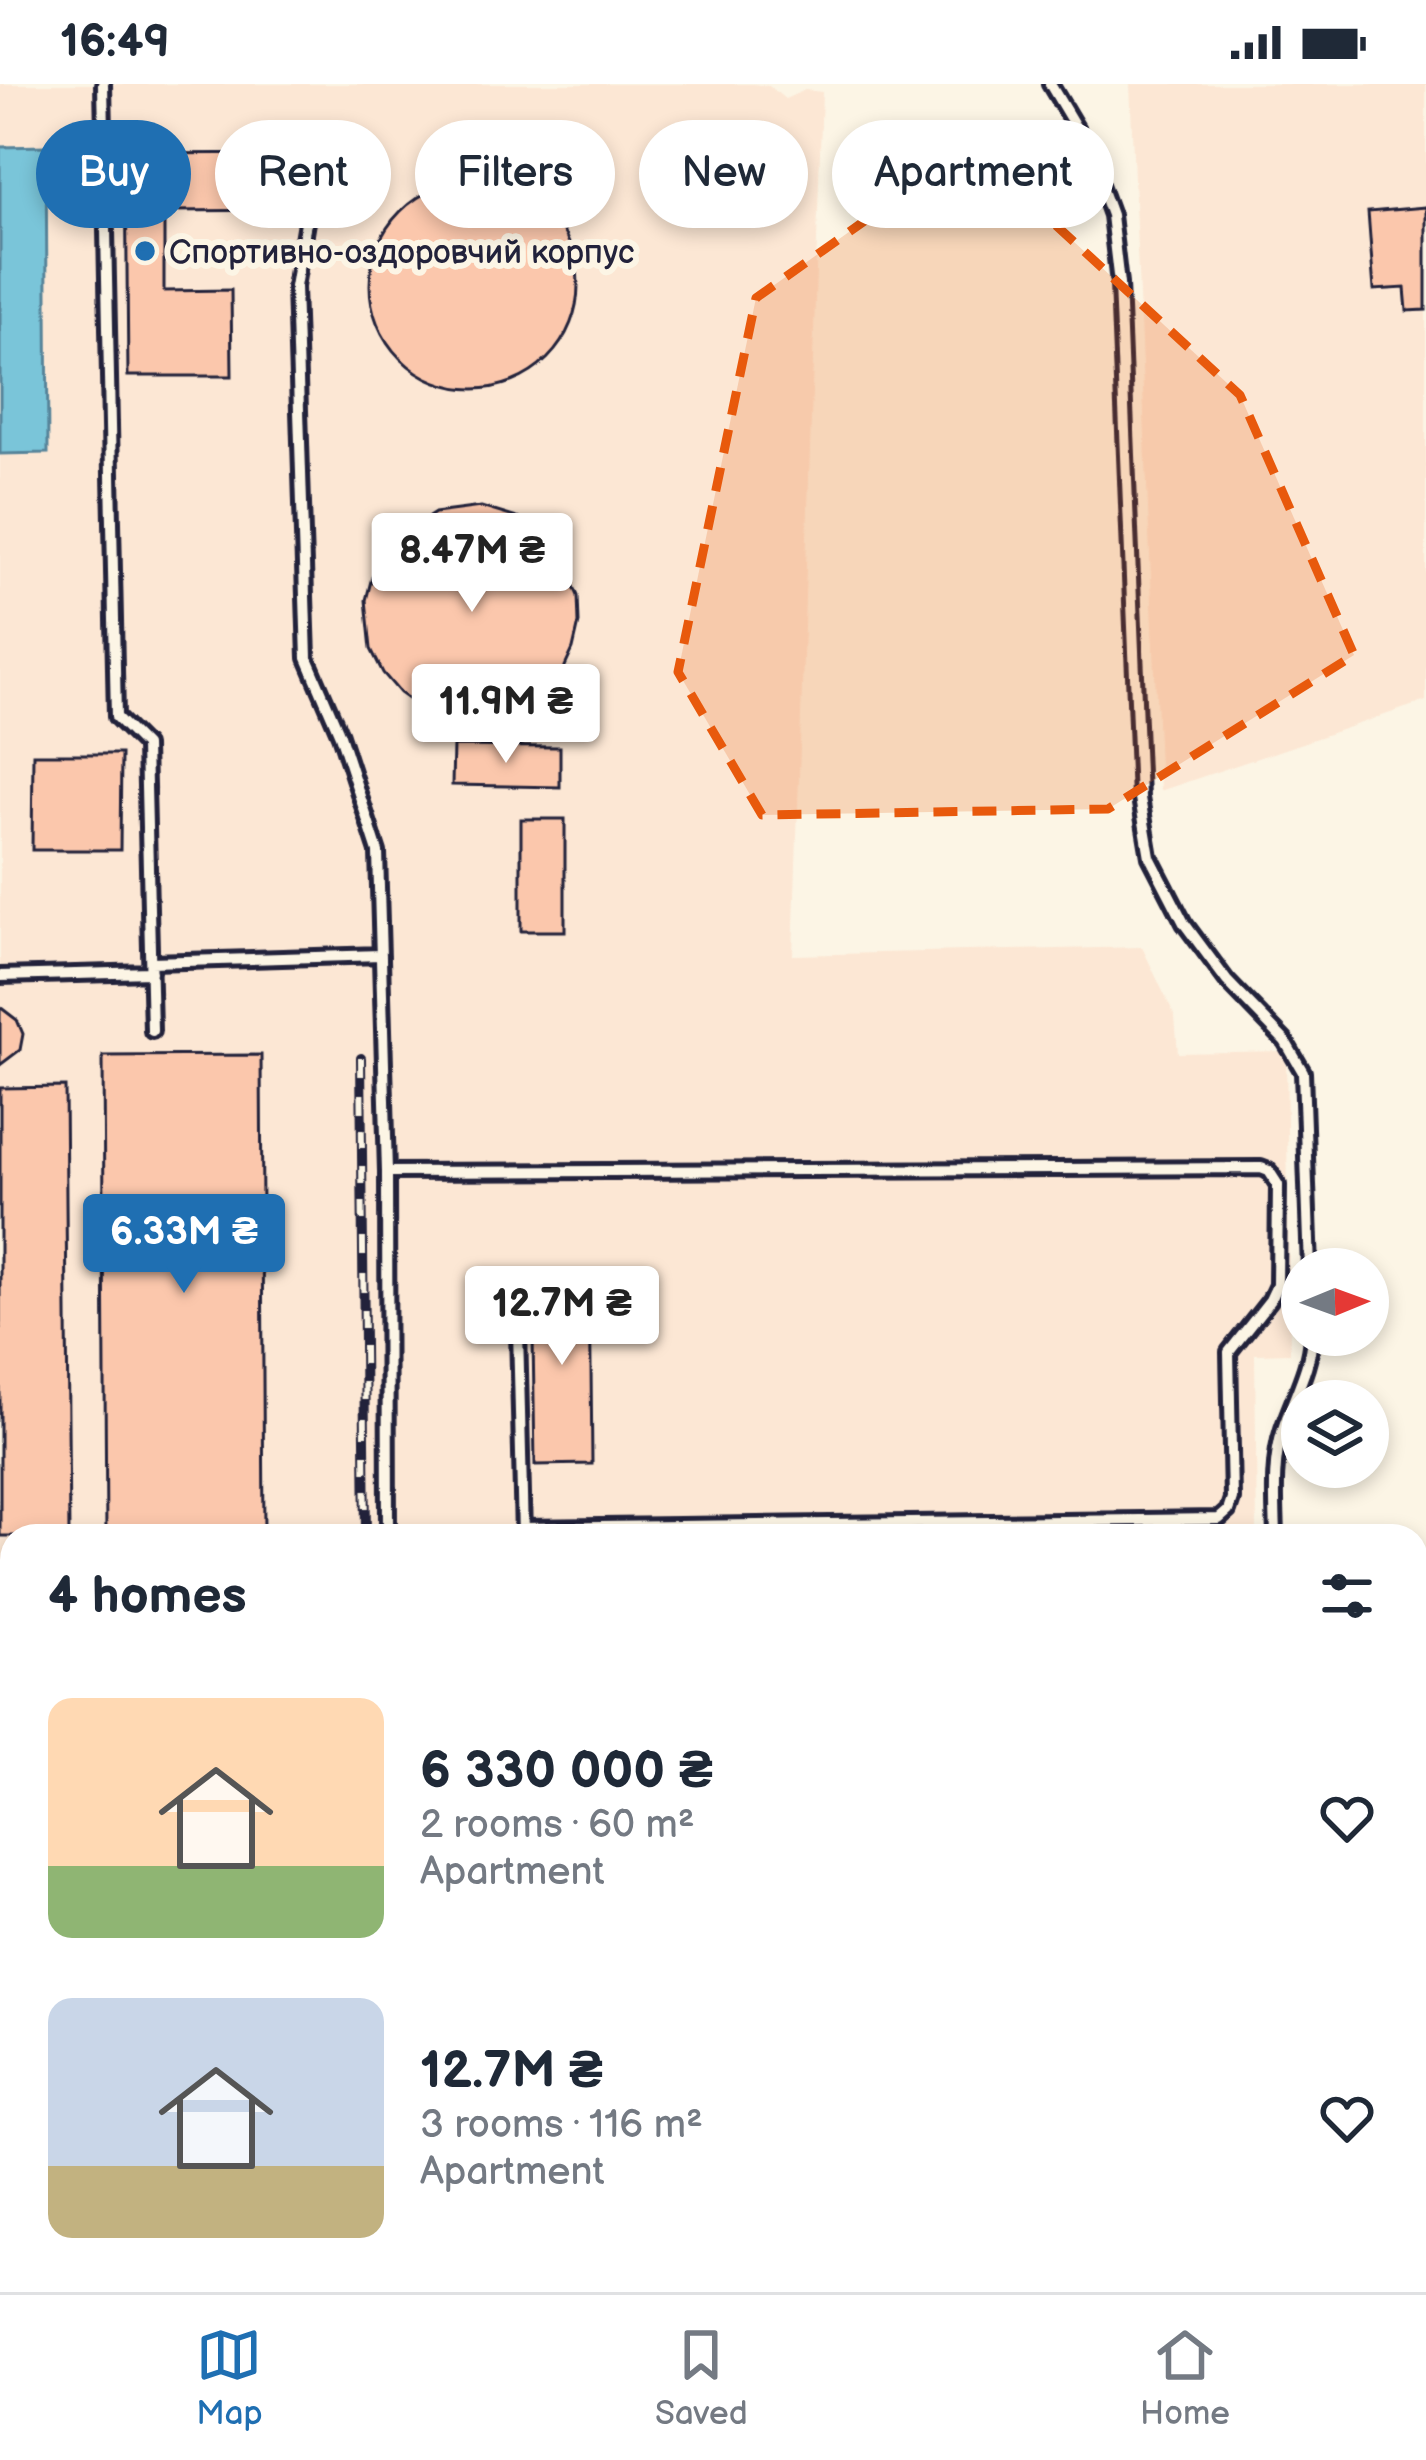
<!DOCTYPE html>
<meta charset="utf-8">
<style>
body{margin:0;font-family:"Balsamiq Sans",sans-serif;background:#f6f6f7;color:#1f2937;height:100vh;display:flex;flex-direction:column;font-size:45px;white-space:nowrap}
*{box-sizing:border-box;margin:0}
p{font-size:39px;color:#747a83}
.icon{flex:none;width:66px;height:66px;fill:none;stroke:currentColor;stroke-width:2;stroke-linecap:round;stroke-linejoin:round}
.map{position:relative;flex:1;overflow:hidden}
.side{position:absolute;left:0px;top:1440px;width:1428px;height:768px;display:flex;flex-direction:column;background:#fff;border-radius:36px 36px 0 0;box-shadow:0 6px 18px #0003}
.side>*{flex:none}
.hud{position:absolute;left:36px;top:36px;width:1356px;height:108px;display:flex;gap:24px}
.needle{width:78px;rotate:89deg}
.fabs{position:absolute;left:1281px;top:1164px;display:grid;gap:24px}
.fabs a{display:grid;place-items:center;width:108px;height:108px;border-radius:50%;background:#fff;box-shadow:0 6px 18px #0003;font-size:60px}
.price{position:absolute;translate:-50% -102px;padding:0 27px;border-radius:12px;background:#fff;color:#222;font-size:39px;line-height:78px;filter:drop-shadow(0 3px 6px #0008)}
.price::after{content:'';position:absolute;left:50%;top:72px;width:36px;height:27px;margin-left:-18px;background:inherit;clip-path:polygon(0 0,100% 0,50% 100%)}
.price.selected{background:#1f6fb2;color:#fff}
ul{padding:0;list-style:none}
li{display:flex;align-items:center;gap:36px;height:300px;padding:0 48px}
li span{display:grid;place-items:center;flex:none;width:336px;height:240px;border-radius:24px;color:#555}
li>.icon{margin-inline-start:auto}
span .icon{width:144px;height:144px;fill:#fffc;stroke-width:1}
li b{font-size:51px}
h2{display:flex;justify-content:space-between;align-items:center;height:144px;padding:0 48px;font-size:51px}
.chip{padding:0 42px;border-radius:54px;background:#fff;box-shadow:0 6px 18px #0003;font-size:42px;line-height:108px}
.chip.selected{background:#1f6fb2;color:#fff}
.status{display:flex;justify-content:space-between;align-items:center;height:84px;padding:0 60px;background:#fff;direction:ltr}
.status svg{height:33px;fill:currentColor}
.tab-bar{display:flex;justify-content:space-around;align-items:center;height:168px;border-top:3px solid #e0e1e3;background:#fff;font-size:33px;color:#747a83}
.tab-bar a{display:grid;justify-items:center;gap:6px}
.tab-bar .selected{color:#1f6fb2}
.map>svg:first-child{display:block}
</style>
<div class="status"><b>16:49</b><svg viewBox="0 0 49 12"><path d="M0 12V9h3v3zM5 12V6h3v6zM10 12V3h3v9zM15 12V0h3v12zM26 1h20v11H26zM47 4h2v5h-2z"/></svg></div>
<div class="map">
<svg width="1426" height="2208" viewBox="0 0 1426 2208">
<rect width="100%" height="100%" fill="#fcf5e5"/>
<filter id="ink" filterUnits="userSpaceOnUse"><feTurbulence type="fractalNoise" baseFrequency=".00833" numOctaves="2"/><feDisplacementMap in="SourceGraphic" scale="24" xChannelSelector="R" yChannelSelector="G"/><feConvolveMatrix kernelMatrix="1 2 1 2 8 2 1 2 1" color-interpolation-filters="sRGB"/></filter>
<g filter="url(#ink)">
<path fill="#fce7d4" d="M0 0H753L769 2 785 15 805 6 822 8 793 871 1142 863 1175 933 1178 969 1286 967 1290 1269 1255 1270 1257 1452H12V2196H1347L1343 2208H0Z
M1130 0H1426V617L1160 707Z"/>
<path fill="#7ac5d9" stroke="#57849a" stroke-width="3" d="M46 62 48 369 0 370V63Z"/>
<path fill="#fbc7ac" stroke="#22223b" stroke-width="3" d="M296 69V126L164 127V207L231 206 232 292H128L126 70Z
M370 201a104 104 0 1 1 208 0a104 104 0 1 1-208 0Z
M1426 123V226L1407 227 1405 204 1374 206 1368 128Z
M481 423 524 436 559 467 578 512 579 539 573 565 562 589 545 609 523 624 453 651V637L421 624 400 609 383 589 371 565 366 516 372 493 396 454 435 429Z
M453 662 560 663V703L452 701Z
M33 670H121L120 766H32Z
M521 735H565V847H521Z
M0 923 17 936 23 950 20 966 0 981Z
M261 971 264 1452H106L103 972Z
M65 1003 69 1452H0V1004Z
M590 1187 592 1380 535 1381 532 1188Z"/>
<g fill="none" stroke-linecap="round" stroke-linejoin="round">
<defs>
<path id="lane" d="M103 0 116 633 145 662 152 947
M1050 0 1085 59 1111 131 1119 200 1140 714 1150 773 1184 839 1227 897 1285 957 1303 988 1310 1185
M307 132 295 203 307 574 340 651 378 768 387 1088 388 1452
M151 878 381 871
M0 892 151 888
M387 1088 1261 1084 1269 1087 1278 1101 1277 1201 1270 1216 1229 1268 1232 1415 1228 1427 1219 1435 523 1444
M518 1246 523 1452
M1276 1452C1275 1417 1272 1378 1283 1345 1293 1314 1311 1283 1312 1251
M0 1670 12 1669
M1416 1828 1426 1840
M1416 2055 1426 2028
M141 2196V2208
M458 2208 478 2196
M1359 2208 1363 2196"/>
</defs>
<use href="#lane" stroke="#22223b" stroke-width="20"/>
<use href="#lane" stroke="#fcf5e5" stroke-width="10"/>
<defs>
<path id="rail" d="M361 974 366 1452
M0 1876 12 2073
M19 2196 20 2208
M255 2196V2208
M344 2196V2208"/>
</defs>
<use href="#rail" stroke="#22223b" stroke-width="10"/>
<use href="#rail" stroke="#fcf5e5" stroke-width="6" stroke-dasharray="18" stroke-linecap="butt"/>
</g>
</g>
<path fill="#e8590c" fill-opacity="0.2" stroke="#e8590c" stroke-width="9" stroke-dasharray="24 15" stroke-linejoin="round" d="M970 62 1240 311 1354 571 1108 725 762 731 678 588 756 214Z"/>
<circle fill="#1f6fb2" stroke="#fcf5e5" stroke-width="4.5" cx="145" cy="167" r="12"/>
<g text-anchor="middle" stroke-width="12" stroke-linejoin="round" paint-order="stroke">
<g font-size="33" fill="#22223b" stroke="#fcf5e5" text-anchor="start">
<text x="169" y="179">Спортивно-оздоровчий корпус</text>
</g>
</g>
</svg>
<div class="fabs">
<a><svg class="needle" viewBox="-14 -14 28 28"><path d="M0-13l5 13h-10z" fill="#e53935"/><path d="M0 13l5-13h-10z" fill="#747a83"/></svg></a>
<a><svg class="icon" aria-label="layers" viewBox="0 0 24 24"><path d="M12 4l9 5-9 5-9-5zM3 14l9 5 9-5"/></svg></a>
</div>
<b class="price" style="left:472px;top:531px">8.47M ₴</b>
<b class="price" style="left:506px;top:682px">11.9M ₴</b>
<b class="price selected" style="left:184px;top:1212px">6.33M ₴</b>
<b class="price" style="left:562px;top:1284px">12.7M ₴</b>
<div class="hud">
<a class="chip selected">Buy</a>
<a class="chip">Rent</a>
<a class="chip">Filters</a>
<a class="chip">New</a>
<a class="chip">Apartment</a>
</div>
<section class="side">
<h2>4 homes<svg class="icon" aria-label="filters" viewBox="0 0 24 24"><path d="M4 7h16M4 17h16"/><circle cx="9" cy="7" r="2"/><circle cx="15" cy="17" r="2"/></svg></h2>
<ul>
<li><span style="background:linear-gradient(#ffd9b3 70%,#8fb573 0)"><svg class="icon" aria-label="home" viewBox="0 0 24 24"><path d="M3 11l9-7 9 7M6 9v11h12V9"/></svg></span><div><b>6 330 000 ₴</b><p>2 rooms · 60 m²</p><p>Apartment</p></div><svg class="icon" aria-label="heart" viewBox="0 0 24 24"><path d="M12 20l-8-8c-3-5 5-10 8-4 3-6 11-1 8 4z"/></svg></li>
<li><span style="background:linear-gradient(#c9d6e8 70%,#c2b280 0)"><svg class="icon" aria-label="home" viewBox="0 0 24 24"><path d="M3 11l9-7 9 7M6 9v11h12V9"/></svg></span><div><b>12.7M ₴</b><p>3 rooms · 116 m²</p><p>Apartment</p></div><svg class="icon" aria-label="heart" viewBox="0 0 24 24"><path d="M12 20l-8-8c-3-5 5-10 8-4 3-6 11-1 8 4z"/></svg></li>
</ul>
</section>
</div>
<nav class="tab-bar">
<a class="selected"><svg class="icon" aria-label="map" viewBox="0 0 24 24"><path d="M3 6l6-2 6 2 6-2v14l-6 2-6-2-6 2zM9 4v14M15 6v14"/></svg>Map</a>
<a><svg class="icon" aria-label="saved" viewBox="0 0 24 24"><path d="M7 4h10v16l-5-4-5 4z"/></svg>Saved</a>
<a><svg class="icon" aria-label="home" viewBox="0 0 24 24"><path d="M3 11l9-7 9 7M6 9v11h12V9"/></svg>Home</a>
</nav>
